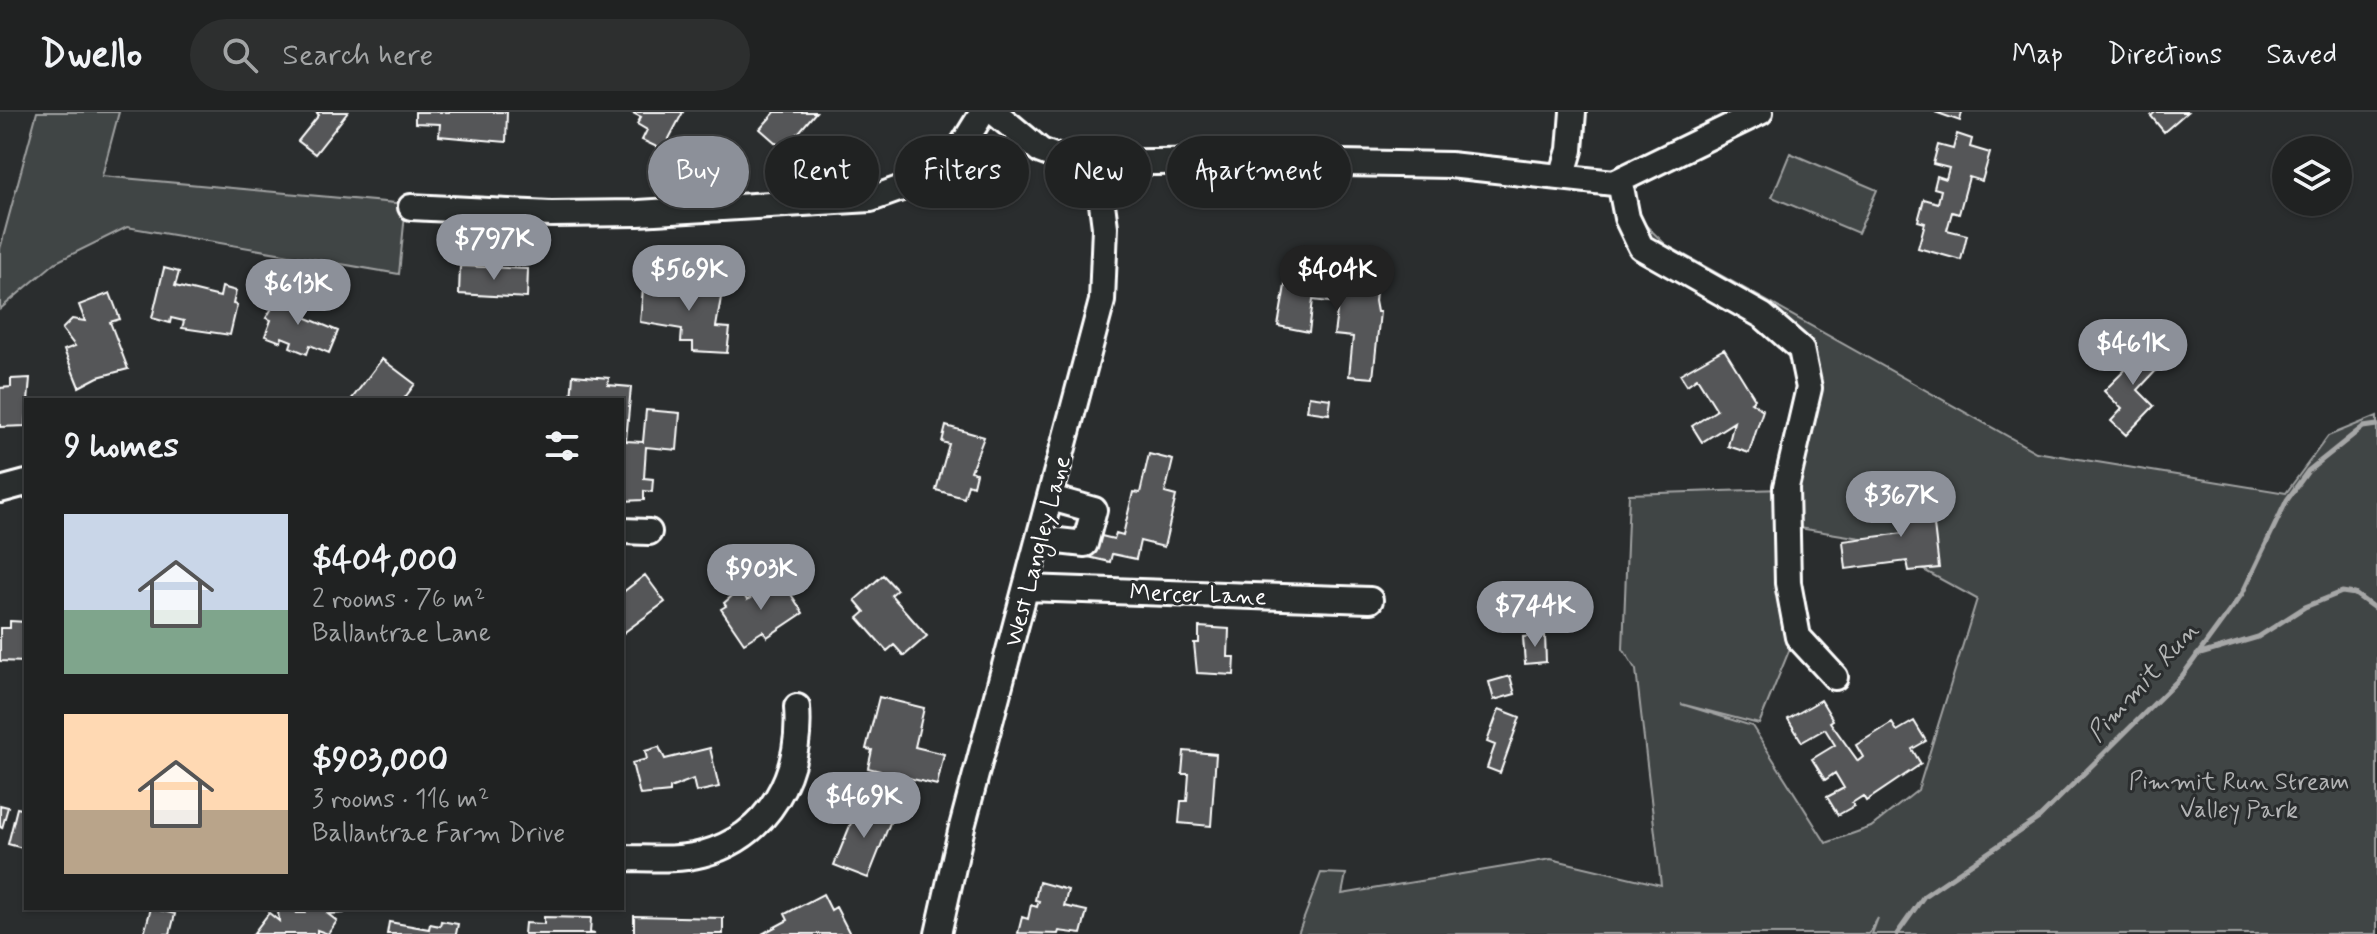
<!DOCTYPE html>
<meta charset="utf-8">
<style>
body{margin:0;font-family:Mynerve,sans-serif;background:#2d2f2f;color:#f1f3f6;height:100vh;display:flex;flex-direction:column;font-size:30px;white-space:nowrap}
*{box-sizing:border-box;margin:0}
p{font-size:26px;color:#a2a4a5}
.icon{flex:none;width:44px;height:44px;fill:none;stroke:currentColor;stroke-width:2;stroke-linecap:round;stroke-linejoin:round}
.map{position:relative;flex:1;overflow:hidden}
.side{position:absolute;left:24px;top:286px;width:600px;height:512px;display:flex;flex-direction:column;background:#202222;border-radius:0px;box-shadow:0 2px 6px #0004,0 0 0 2px #3d3f40}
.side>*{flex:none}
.banner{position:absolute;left:648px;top:24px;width:760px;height:72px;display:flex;gap:16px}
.buttons{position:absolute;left:2272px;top:24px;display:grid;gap:16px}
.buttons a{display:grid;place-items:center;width:80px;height:80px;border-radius:50%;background:#202222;box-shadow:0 2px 6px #0004,0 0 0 2px #3d3f40;font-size:40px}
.price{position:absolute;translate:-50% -68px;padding:0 18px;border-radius:28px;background:#8c9099;color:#fff;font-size:26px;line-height:52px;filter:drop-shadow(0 2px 4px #0008)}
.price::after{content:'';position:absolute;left:50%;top:48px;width:24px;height:18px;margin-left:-12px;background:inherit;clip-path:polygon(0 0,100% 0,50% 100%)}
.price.on{background:#222;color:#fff}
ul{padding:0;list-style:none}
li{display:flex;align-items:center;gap:24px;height:200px;padding:0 40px}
li span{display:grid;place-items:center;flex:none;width:224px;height:160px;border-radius:0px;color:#555}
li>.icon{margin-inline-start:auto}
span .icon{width:96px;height:96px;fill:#fffc;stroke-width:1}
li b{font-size:34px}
h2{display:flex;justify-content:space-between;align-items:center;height:96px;padding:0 40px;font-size:34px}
.tag{padding:0 28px;border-radius:36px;background:#202222;box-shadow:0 2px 6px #0004,0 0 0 2px #3d3f40;font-size:28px;line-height:72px}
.tag.on{background:#8c9099;color:#fff}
header{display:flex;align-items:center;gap:48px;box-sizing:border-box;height:112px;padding:0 40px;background:#202222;border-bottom:2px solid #3d3f40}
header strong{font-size:38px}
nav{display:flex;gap:44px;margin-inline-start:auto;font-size:28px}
.search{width:560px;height:72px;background:#2d2f2f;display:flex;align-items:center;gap:20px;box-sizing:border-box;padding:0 28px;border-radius:44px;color:#a2a4a5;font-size:30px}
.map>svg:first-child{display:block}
</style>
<header>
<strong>Dwello</strong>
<div class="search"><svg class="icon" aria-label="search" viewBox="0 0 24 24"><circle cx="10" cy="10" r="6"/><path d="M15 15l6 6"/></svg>Search here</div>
<nav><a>Map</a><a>Directions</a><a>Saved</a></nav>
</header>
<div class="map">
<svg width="2377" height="822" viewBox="0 0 2377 822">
<rect width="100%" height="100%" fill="#2a2d2e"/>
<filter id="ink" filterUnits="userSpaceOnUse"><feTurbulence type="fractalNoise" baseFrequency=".0125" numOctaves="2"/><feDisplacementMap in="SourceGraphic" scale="16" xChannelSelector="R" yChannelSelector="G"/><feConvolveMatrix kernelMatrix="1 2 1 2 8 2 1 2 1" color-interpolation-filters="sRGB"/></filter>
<g filter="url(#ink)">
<path fill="#414445" stroke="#a0a2a2" stroke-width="2" d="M37 0H119L102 64 406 92 399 162 127 115 56 150 0 197V137Z
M1790 41 1877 78 1858 121 1772 85Z
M1618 93H1622L1631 122 1643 136 1777 215 1795 236 1805 262 1806 290 1792 344 1782 425V485L1791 534 1759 612 1681 592 1752 614 1826 731 1871 715 1918 678 1977 487 1867 427 1786 414 1796 341 1809 291V262L1798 234 1768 204 1645 133 1635 120 1626 94 1665 132 2036 340 2286 381 2328 324 2377 304V822H1872L1878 806 1869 822H1298L1321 761 1346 762 1342 782 1551 747 1661 773 1636 558 1623 537 1629 382 1782 377 1803 276 1792 238 1764 210 1640 139 1628 124Z"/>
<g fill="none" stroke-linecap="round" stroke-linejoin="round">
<path stroke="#a6a7a7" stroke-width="5" d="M2197 543 2258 525 2305 495 2342 480 2355 482 2377 498
M1897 822 1924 784 2039 706 2182 564 2242 482 2287 388 2308 359 2363 315 2377 313"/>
</g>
<path fill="#555758" stroke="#fff" stroke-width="2" d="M316 0H348L315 42 298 29 319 3Z
M415 0H507L506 30 439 24 440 12 415 11Z
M631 0H683L663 38 642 28 647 18 637 12 641 5Z
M775 0H816L784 38 760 17Z
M1935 0H1962L1960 9Z
M2155 0H2187L2164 20 2151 4Z
M1957 22 1972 27 1970 35 1990 41 1982 69 1969 65 1959 102 1952 100 1947 118 1967 123 1961 148 1918 136 1925 111 1918 109 1924 87 1938 91 1941 78 1934 76 1937 64 1946 67 1949 56 1933 52 1938 33 1953 37Z
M460 154 528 157 527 186 459 182Z
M164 156 179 160 175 174 220 185 222 175 236 179 233 192 237 193 230 223 182 216 184 209 171 206 170 211 152 206Z
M1287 162 1377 169 1375 189 1377 200H1380L1373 266 1349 264 1353 225 1334 223 1338 191 1313 188 1309 220 1278 214Z
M687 165 724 168 716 215 730 216 727 241 693 239V230H681L682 217 640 210 643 177 671 179 672 172 686 173Z
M110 181 120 207 110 210 128 257 98 265 79 275 64 238 75 234 62 217 72 207 85 209 79 193Z
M280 183 306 194 302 204 338 219 329 241 310 233 307 242 290 235 292 229 282 225 281 230 265 224 271 208 266 206Z
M2142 225 2156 239 2151 244 2161 253 2138 278 2154 294 2126 323 2111 309 2122 297 2104 279 2135 248 2127 240Z
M1724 237 1755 287 1751 290 1763 298 1749 341 1728 334 1734 310 1702 330 1692 314 1717 298 1697 266 1687 273 1680 262Z
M382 247 415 272 403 288H351Z
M573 263 609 266 608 273 631 275 626 329 643 330 646 298 680 301 677 338 646 335 644 366 653 367 652 380 644 379V388L622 389V288L571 287Z
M30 266 26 314 0 315V276L11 275V267Z
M1309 284 1331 287 1329 302 1307 299Z
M946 314 984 325 971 359 976 361 973 374 968 372 964 386 936 378 949 332 942 330Z
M1149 342 1173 348 1165 381 1176 384 1164 435 1140 429 1136 447 1112 442 1110 450 1088 445 1093 422 1114 427 1116 421 1123 423 1133 380 1140 381Z
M1930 379 1939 456 1909 459 1907 449 1846 457 1843 429 1904 421 1899 382Z
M645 463 665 490 622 522V481Z
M883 463 897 478 891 483 927 524 904 544 894 533 887 539 858 506 865 500 855 488Z
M785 473 803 501 767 525 763 519 744 531 721 497 726 494 724 491 740 477 747 488 766 476 770 482Z
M10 509 26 510V550L0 549V516H10Z
M1199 515 1229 517 1228 545H1235L1234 563 1197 561 1194 531H1199Z
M1545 523 1546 550 1525 552 1523 525Z
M1510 564 1515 582 1494 588 1489 570Z
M879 585 924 596 915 635 944 642 937 673 868 656 872 638 866 637Z
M1821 588 1833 608 1830 610 1858 649 1863 645 1856 633 1892 611 1897 619 1914 609 1926 629 1912 637 1921 652 1866 689 1863 684 1852 691 1854 694 1838 703 1827 685 1844 676 1835 661 1825 668 1812 647 1835 633 1825 617 1802 630 1788 607Z
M1499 597 1520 605 1500 661 1487 656 1495 633 1487 630Z
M659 635 665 647 710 636 719 675 696 680 693 667 670 676V680L640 683 632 651 647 647 645 639Z
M1184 639 1216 642 1211 714 1179 711 1181 689H1187L1189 662H1182Z
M860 689 893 703 868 766 834 753Z
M0 693 8 695 2 716 0 715Z
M17 696 26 698V737L8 732Z
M1039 770 1068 778 1064 794 1087 799 1081 822 1059 819 1058 822 1018 821 1022 805 1028 807 1031 793 1037 795 1039 789 1035 788Z
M823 782 831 798 836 795 850 822H762L788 808 785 802Z
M151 796 175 802 170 822H144Z
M274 796H296V801H305V796H344V801L328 802 337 809 328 822 317 818V822H253L269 801 279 809 278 799Z
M634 804 723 806V822H634Z
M544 805 591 806 590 821 595 822H524L525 811 544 812Z
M441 809 458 812 456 822H387L389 810 429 817 430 812 440 814Z"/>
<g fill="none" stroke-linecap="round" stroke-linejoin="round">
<defs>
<path id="minor" d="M994 0 1041 39 1073 51 1234 49 1450 53 1614 71 1760 0
M1562 65 1570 38 1573 0
M1620 70 1627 106 1641 135 1763 204 1801 237 1809 276 1786 375 1788 471 1798 525 1835 565
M411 95 551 102 638 101 871 87 921 69 942 54 960 37 983 0
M0 378 26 371
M622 419 649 420
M1040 427 1085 432 1094 398 1051 386
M1027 476 1370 488
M622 746C648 746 676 749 702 742 770 724 802 661 797 595
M938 822 962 715 1102 189 1105 115 1097 53"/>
</defs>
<use href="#minor" stroke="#fff" stroke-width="30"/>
<use href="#minor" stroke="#2a2d2e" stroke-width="24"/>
</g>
</g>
<g text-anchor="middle" stroke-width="6" stroke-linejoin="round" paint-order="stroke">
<g font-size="24" fill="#fff" stroke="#2a2d2e">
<text transform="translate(1037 439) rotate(-75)" y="8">West Langley Lane</text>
<text transform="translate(1198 482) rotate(2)" y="8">Mercer Lane</text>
</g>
<g font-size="24" fill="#b3b4b5" stroke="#2a2d2e">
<text x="2239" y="677">Pimmit Run Stream<tspan x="2239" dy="28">Valley Park</tspan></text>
</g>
<g font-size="26" font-style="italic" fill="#b4b6b6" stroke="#2a2d2e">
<text transform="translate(2142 569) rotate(-48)" y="9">Pimmit Run</text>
</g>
</g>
</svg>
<div class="buttons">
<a><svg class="icon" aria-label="layers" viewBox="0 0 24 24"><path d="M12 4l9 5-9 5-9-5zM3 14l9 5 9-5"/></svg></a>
</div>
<b class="price" style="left:494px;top:170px">$797K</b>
<b class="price" style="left:689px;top:201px">$569K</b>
<b class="price on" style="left:1337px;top:201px">$404K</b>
<b class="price" style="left:298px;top:215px">$613K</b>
<b class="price" style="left:2133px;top:275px">$461K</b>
<b class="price" style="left:1901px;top:427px">$367K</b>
<b class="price" style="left:761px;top:500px">$903K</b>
<b class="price" style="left:1535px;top:537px">$744K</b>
<b class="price" style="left:864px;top:728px">$469K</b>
<div class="banner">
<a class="tag on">Buy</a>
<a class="tag">Rent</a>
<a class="tag">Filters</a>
<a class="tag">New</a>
<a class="tag">Apartment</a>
</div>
<section class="side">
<h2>9 homes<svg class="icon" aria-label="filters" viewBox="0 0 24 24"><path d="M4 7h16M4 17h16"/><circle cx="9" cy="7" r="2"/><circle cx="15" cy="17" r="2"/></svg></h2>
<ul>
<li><span style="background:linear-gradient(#c9d6e8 60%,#7fa58c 0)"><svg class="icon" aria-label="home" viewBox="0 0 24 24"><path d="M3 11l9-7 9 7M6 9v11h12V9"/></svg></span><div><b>$404,000</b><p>2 rooms · 76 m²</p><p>Ballantrae Lane</p></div></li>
<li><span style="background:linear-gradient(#ffd9b3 60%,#b9a48a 0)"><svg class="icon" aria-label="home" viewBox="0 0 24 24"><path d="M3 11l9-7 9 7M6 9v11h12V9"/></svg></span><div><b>$903,000</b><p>3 rooms · 116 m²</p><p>Ballantrae Farm Drive</p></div></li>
</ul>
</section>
</div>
